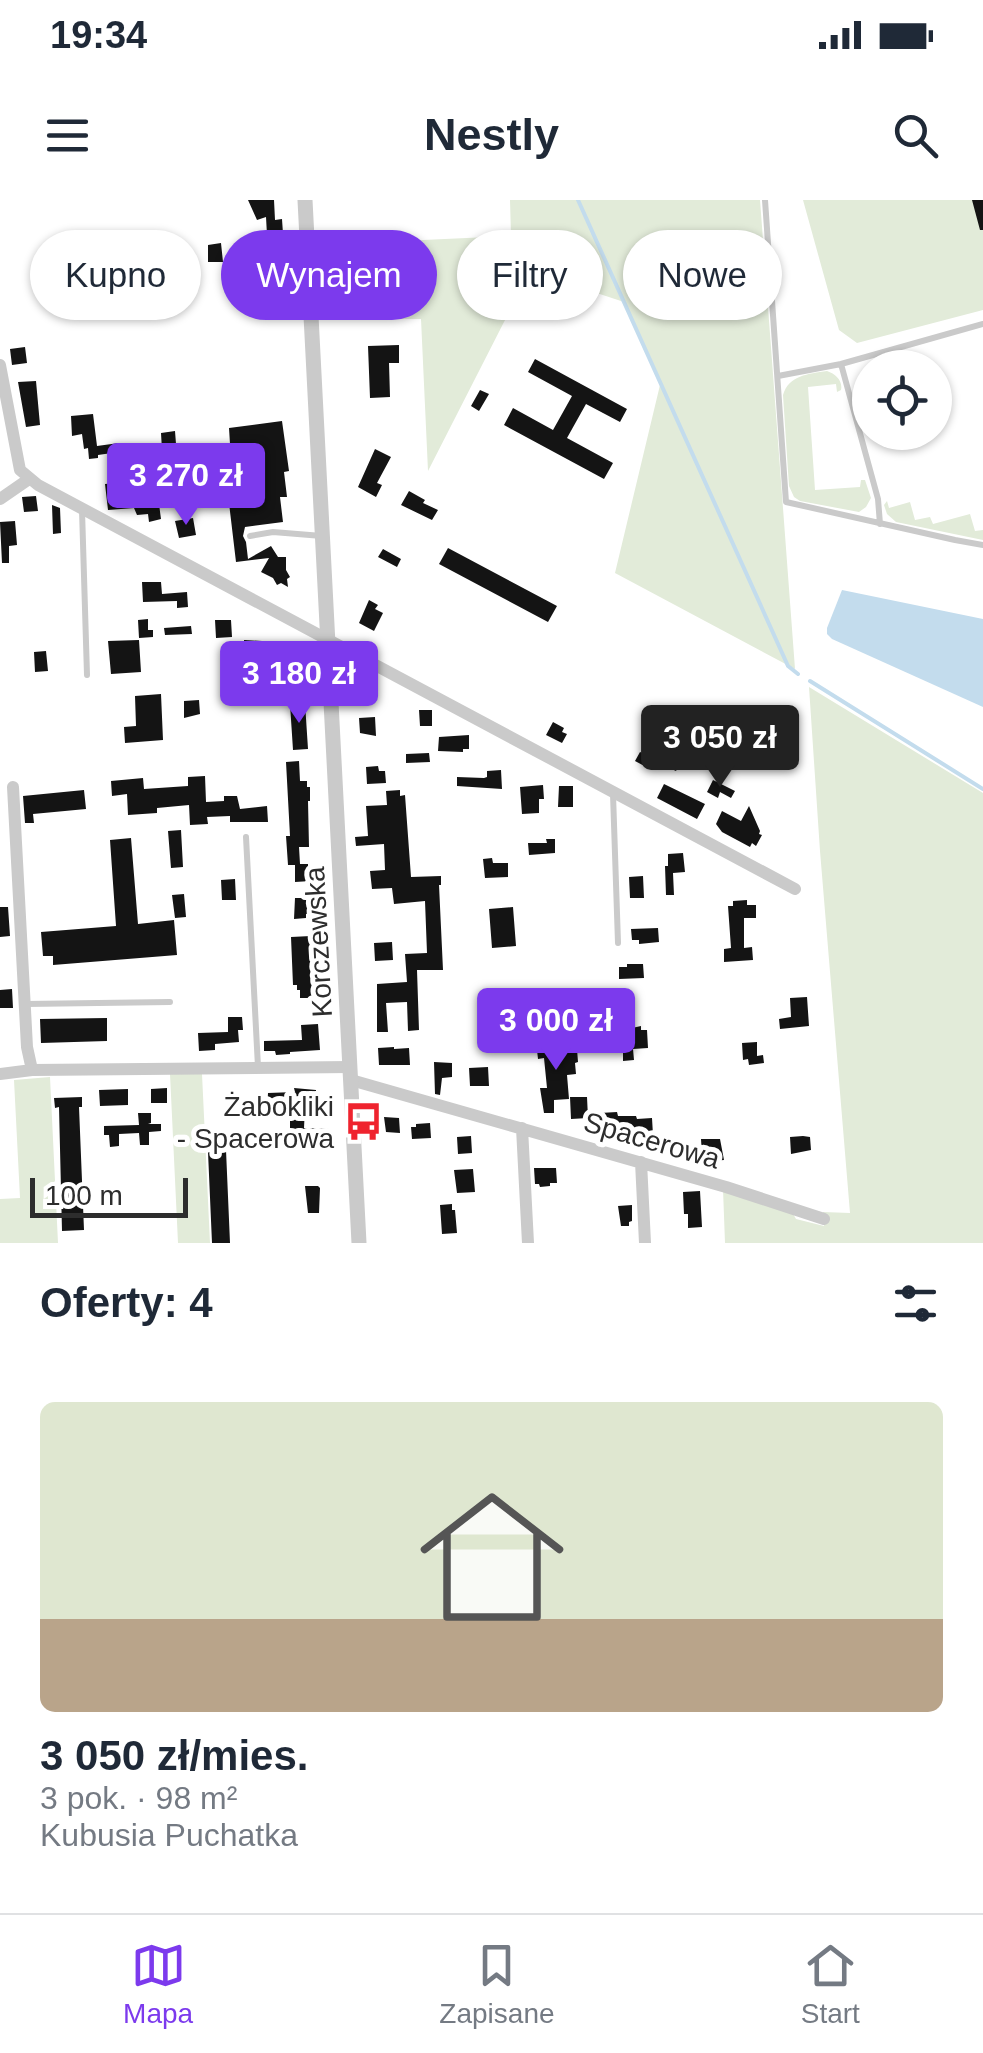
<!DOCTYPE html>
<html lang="pl">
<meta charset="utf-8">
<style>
body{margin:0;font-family:Arial,sans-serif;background:#f2f2f3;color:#1f2937;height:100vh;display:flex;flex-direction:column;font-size:38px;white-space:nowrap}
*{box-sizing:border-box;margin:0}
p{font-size:32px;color:#747a83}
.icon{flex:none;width:55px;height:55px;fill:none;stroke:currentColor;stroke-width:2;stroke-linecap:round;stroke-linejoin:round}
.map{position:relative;height:1043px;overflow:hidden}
.details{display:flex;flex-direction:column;background:#fff;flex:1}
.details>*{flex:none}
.top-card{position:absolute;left:30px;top:30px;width:925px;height:90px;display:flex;gap:20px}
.fabs{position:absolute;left:852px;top:150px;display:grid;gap:20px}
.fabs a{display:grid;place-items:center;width:100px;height:100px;border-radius:50%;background:#fff;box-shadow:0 2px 8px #0004;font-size:50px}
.scale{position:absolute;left:30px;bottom:25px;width:158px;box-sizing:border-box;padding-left:10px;border:5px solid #2d2d2d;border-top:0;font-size:28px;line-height:35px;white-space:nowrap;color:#2d2d2d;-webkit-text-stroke:8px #fff;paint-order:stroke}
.price{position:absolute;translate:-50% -85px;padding:0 22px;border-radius:10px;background:#7c3aed;color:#fff;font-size:32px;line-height:65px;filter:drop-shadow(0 2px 5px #0008)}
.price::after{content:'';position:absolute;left:50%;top:60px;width:30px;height:22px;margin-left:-15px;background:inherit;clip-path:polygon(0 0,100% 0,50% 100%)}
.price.selected{background:#222;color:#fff}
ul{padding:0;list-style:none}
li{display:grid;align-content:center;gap:20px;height:530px;padding:0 40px}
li+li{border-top:2px solid #e0e1e3}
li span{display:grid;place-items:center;height:310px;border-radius:15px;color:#555}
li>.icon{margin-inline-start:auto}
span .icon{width:180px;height:180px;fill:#fffc;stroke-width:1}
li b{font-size:42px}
h2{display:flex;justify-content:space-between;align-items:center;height:120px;padding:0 40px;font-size:42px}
.chip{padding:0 35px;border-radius:45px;background:#fff;box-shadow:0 2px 8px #0004;font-size:35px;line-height:90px}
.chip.selected{background:#7c3aed;color:#fff}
.status{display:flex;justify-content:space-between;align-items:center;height:70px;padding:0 50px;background:#fff;direction:ltr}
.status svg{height:28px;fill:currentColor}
header{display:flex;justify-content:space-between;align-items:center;height:130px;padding:0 40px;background:#fff;font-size:45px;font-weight:600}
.menu{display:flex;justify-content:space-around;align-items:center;height:140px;border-top:2px solid #e0e1e3;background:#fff;font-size:28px;color:#747a83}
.menu a{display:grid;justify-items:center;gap:5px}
.menu .selected{color:#7c3aed}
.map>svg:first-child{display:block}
</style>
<div class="status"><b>19:34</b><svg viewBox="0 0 49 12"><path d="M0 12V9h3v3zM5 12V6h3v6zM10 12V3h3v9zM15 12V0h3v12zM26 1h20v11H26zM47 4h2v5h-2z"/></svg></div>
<header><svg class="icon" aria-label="menu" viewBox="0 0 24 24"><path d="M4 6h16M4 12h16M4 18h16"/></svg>Nestly<svg class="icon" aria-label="search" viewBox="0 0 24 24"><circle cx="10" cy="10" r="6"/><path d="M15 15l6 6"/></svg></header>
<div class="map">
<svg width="983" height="1043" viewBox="0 0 983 1043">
<rect width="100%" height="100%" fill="#fff"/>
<path fill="#e2ebd9" d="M510 0H760L795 469 615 373 660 185 624 102 530 71 428 271 421 119H318L314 45 511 36Z
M803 0H983V110L857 143 839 130Z
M827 171C836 174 843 181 841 190L837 192 836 184 808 187 815 290 860 287 861 280H865L871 298 866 307 859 312 800 301 794 297 789 286 783 195C789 175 808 174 827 171Z
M887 301 889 308 910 302 915 320 930 317 933 324 970 314 975 331 983 330V340L896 322 887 314 884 305Z
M809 487 983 593V1043H725L723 989 792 1012 796 1019 824 1026 823 1012 850 1013 820 651Z
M170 874H202L210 1043H178Z
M50 877 58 1043H0V999L20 998 14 880Z"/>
<path fill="#c3dced" d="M842 390 983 419V507L832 439 827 434V428Z"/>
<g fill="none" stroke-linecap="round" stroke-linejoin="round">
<path stroke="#c3dced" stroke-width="4" d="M578 0 788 466 798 474
M810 481 983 589"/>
</g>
<path fill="#141414" d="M248 0H274L275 20 282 19 285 63 267 64 266 53 257 56 250 38 267 35 266 17 257 20Z
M972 0H983V30H980Z
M221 43 223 62H208V45Z
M399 145V163H389L390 197 370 198 368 146Z
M25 147 27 163 12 165 10 149Z
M535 159 627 209 620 222 586 204 567 238 613 263 604 279 504 225 513 208 553 230 572 196 528 172Z
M36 181 40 225 26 227 18 182Z
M480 190 489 194 479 211 471 206Z
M93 214 97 246 119 243V252L98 255V258L89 259 88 248 84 249 82 234 72 236 71 216Z
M282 221 289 271 284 272 287 297H280L283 322 245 327 243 336 246 342 248 359 271 346 278 357H286V370L290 377 287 379 288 387 281 383 277 385 273 378 261 372 269 358 236 362 229 303 242 301 239 277 234 278 232 254 210 257 209 247 230 244 229 228Z
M175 231 176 244 169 245 170 249 162 250 161 233Z
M375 249 391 257 377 283 382 285 376 297 358 287Z
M116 283 118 299 145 295 144 288 153 287 156 305 159 304 161 319 149 322 148 314 137 315 134 308 108 310 105 284Z
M409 291 425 300 423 303 438 310 432 320 401 305Z
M36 296 38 311 24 312 22 297Z
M52 305 60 308 61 333 53 334Z
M193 318 196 335 179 338 175 321Z
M15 321 17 345 9 346V363H2L0 322Z
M448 348 557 406 548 422 439 364Z
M383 349 401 359 397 367 378 357Z
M142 382H161L162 394 187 392 188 407 177 408V401L143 402Z
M369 400 378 405 375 409 383 413 374 431 359 423Z
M148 419V430H153V437L139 438 138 420Z
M215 420H231L232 437 216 438Z
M191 426 192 434 165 435 164 428Z
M139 440 141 472 111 474 108 441Z
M244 440 262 441V450H258L259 461 245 462Z
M46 451 48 471 35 472 34 452Z
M291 455H304L305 471H291Z
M266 485 267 505 248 506 247 486Z
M161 494 163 540 125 543 124 527 136 526 135 496Z
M199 500 200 514 184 518V501Z
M305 503 308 549 293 550 290 504Z
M419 510H432V526H420Z
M375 517 376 536 360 533 359 518Z
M553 522 564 528 562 532 567 534 562 543 546 535Z
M469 535V549H463V552L438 551 439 537Z
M651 546 681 562 676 571 654 561 650 569 635 561 640 552 647 555Z
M429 553 430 562 406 563V554Z
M299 561 300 581H307V587H310V601H308L309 647H299L300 664H308V667L311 666V681L295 682V665H288L286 636H290L286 562Z
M378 566 379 571H385L386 583 367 584 366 567Z
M501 570 502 589 457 586V577L484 578 487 577V571Z
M205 576 206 602 224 601V596H237L240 609 267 606 268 622H230V616L207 617 208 624 190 625 189 605 157 608V613L128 615 127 594 112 596 111 581 143 578 144 589 188 586V577Z
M713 580 735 591 731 598 720 592 718 598 707 592Z
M664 584 705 604 697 619 657 598Z
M543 585 544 599H539V613L522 614 520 587Z
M559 586H573V607H558Z
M84 590 86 609 33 614 34 623H25L23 596Z
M400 590V596L405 595 411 677 441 676V685H439L443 770H417L419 830 408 831 407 802 386 803 388 832H377V784L407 782 405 754 427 753 425 701 394 704 392 688 372 689 370 671 385 670 384 644 356 646 355 637 368 636 366 606 387 605 386 591Z
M749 606 760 631 759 634 762 635 756 646 752 643 750 647 722 632 716 624 722 611 741 621Z
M181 630 183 667 171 668 168 631Z
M131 638 138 724 174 720 177 755 53 765V756H43L41 732 116 726 110 640Z
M546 639H555V653L529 655 528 643H547Z
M683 653 685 672 673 673 674 695H666L665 666H668V654Z
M492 658 493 663H508V677L485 678 483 659Z
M643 676 644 698H630L629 677Z
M235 679 236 700H222L221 680Z
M184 694 186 717 175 718 172 695Z
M295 698H311V713L306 714V718L294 719Z
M747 700V705H756V718H744V748L752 747 753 760 724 762V749L731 748 728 706H733V701Z
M0 707H8L10 736 0 737Z
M513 707 516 746 492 748 489 709Z
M658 728 659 742 639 744V740H632L631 729Z
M311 736 312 752H317L318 798H300V790H297V785H293L291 737Z
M392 742 393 760 375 761 374 743Z
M627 764H643L644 778 619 779V767H627Z
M12 789 13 808H0V790Z
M807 797 809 826 780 829 779 819 791 817 790 798Z
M228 817H242L243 830H238L239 842 215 844V850L199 851 198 833 228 832Z
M107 818V841L41 843 40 819Z
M318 824 320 850 290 852V854L276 855 275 851H264V841L302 840 301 825Z
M641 826V830H647L648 848 633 849 634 860 623 861V830Z
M555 842V850L577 849 578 862 575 863 576 874 567 875 569 899 554 900V913H544L540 888H547L544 858 538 859 537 850H539V843Z
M757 842V856L763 855 764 863 749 865 748 859 743 860 742 843Z
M394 847V849L409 848 410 865H379L378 848Z
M434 862 452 863V877L442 878 440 895 435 894Z
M488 867 489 886H470L469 868Z
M167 888V903H151V889Z
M294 888 316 890V900L310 901V907H305L304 928 329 929V947L313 946V940L283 942V931H290V911L267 912 268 893 295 892Z
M128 889V905L100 906 99 890Z
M82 897V907H79L84 1030 62 1031 59 907 55 908 54 898Z
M570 897H587L588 918 571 919Z
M617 912 618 916H636L637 919 652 918 653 935 627 940V926H601L600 913Z
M138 913H151V923L148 924H161V931L149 932V945H140L139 933 119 934V946L110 947 109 935H104V926L139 925Z
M384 917 399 918 400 933 386 932Z
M430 923 431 938 412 939 411 927H416V924Z
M471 936 472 953 458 954 457 937Z
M803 936 810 937 811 950 791 954 790 937Z
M701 939H720L724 960 713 961V954L702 955Z
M226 950 230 1043H212L208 952Z
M534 968H556L557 983H550V986L540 987 539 984H535Z
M473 969 475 992 457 993 454 970Z
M305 986H318L320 988 319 1013H308Z
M700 991 702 1027 688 1028V1014H684L683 992Z
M452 1004V1010H455L457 1033 442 1034 440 1005Z
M632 1005V1021L629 1022V1026H621L618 1006Z"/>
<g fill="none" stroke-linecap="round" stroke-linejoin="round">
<path stroke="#cacaca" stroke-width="6" d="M765 0 786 302 955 340 983 345
M841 164 878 299 880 324
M778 176 841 164 983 124
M82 310 87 475
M250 336 273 332 322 336
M613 594 618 743
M246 637 258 867
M26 804 170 802"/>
<path stroke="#cacaca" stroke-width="12" d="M0 165 20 270 38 285 795 689
M0 299 29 279
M13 587 27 847 32 870
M0 874 32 870 350 867
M351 880 726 987 824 1019
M522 928 528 1043
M641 962 645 1043"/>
<path stroke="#cacaca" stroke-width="15" d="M305 0 359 1043"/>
</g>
<defs>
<symbol id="bus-bare" viewBox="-9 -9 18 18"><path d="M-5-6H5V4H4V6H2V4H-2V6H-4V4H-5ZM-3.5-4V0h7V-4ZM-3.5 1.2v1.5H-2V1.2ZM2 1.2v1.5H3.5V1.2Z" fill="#ef232e" stroke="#fff" stroke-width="2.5" paint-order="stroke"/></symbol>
</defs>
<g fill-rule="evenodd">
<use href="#bus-bare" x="336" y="894" width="55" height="55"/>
</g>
<g text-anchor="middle" stroke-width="10" stroke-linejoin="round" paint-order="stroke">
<g font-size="28" fill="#2d2d2d" stroke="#fff">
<text transform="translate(318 742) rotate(-93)" y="10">Korczewska</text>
<text transform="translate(652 940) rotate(16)" y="10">Spacerowa</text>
</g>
<g font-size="28" fill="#2d2d2d" stroke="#fff" text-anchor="end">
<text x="334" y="916">Żabokliki<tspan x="334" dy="32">- Spacerowa</tspan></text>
</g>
</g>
</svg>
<div class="fabs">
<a><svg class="icon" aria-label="locate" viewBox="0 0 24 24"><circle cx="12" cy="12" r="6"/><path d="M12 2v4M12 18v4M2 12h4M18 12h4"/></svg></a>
</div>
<div class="scale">100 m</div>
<b class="price" style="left:186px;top:328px">3 270 zł</b>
<b class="price" style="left:299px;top:526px">3 180 zł</b>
<b class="price selected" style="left:720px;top:590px">3 050 zł</b>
<b class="price" style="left:556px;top:873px">3 000 zł</b>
<div class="top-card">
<a class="chip">Kupno</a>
<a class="chip selected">Wynajem</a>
<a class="chip">Filtry</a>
<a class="chip">Nowe</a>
</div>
</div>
<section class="details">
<h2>Oferty: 4<svg class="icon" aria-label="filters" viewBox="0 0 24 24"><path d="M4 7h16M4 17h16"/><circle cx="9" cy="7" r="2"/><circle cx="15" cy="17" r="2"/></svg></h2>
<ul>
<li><span style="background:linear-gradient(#dfe7d0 70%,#b9a48a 0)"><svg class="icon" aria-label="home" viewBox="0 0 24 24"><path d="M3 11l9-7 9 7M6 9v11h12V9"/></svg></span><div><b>3 050 zł/mies.</b><p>3 pok. · 98 m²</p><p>Kubusia Puchatka</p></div></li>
</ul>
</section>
<nav class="menu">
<a class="selected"><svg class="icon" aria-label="map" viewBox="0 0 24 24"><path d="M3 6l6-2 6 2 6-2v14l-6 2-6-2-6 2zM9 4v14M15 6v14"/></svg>Mapa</a>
<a><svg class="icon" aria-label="saved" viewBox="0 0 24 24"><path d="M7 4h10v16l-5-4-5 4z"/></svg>Zapisane</a>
<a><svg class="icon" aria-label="home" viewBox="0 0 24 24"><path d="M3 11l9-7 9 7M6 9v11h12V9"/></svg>Start</a>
</nav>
